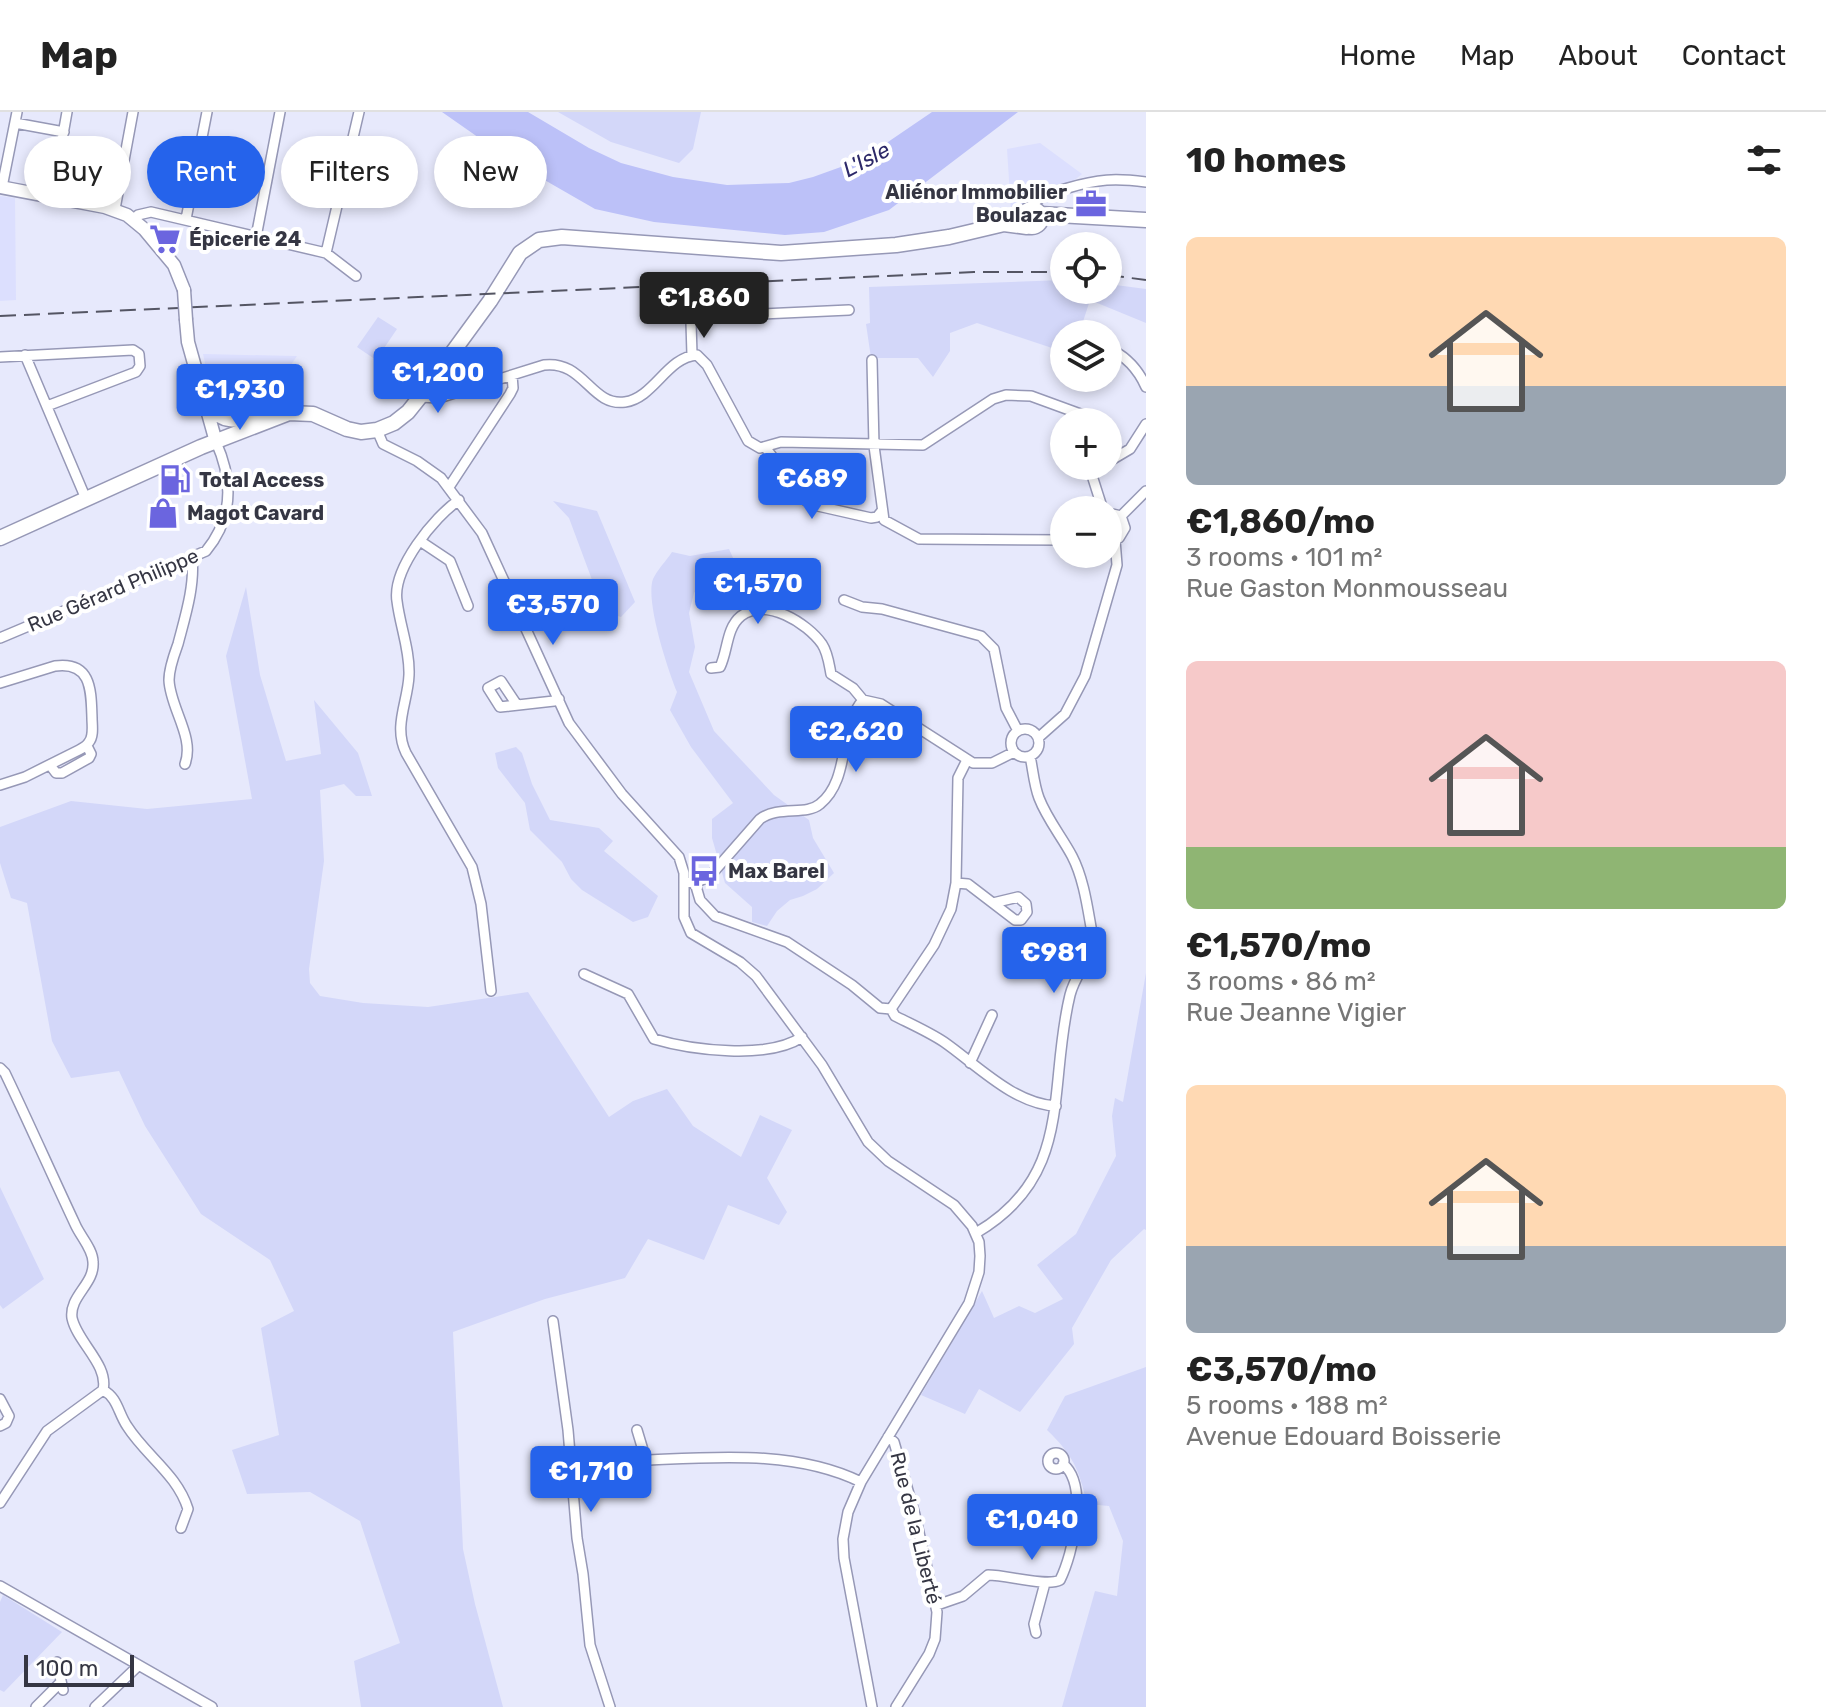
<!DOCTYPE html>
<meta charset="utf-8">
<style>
body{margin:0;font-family:Rubik,sans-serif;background:#f6f6f6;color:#222;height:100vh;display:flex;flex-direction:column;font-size:30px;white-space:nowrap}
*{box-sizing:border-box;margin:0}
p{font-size:26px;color:#767676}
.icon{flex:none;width:44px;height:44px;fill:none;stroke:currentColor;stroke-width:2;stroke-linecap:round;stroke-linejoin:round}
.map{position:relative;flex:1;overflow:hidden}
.panel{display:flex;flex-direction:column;background:#fff;width:680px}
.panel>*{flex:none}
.guide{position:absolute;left:24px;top:24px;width:760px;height:72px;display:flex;gap:16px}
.controls{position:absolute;left:1050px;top:120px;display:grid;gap:16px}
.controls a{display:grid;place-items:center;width:72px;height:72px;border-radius:50%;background:#fff;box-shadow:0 4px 12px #0003;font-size:40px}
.scale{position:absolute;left:24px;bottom:20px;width:110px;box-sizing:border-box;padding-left:8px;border:4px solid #353643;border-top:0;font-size:22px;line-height:28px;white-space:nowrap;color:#353643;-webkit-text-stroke:6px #fff;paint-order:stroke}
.price{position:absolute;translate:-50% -68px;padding:0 18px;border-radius:8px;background:#2563eb;color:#fff;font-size:26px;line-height:52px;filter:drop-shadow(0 2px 4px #0008)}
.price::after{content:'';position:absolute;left:50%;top:48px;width:24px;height:18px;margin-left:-12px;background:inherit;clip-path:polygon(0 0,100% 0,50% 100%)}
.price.current{background:#222;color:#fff}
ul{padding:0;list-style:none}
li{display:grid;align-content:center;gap:16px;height:424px;padding:0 40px}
li span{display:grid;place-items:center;height:248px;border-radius:12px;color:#555}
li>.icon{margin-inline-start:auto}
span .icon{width:144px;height:144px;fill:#fffc;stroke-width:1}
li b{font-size:34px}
h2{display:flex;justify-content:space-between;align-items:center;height:96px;padding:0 40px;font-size:34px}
.tag{padding:0 28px;border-radius:36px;background:#fff;box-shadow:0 4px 12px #0003;font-size:28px;line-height:72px}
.tag.current{background:#2563eb;color:#fff}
header{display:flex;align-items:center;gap:48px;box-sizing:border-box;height:112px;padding:0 40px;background:#fff;border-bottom:2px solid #e0e0e0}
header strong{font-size:38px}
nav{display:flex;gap:44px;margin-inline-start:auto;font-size:28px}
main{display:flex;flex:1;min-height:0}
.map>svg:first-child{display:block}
</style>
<header>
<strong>Map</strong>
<nav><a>Home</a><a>Map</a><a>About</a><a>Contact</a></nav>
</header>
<main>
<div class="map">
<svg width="1146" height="1595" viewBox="0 0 1146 1595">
<rect width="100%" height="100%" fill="#e7e9fc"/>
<path fill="#dcdffe" d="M1040 31 1082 62 1072 70 1034 76 1031 88 1013 100 1011 99 1007 37Z
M0 84 15 86 16 188 0 189Z
M203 242 297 244 261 297 233 304 221 299 214 291Z"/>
<path fill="#d3d7f9" d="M558 0H701L693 37 679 51 611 30Z
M1064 168V178H1108V172L1146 177V211L1090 188 1079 222H1064V240L977 211 950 221V239L933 265 918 246H871L866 212 870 211 869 175Z
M378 205 397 217 376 248 357 235Z
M553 389 597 399 635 490 621 505 604 500 569 406Z
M729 437 739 459 734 463 706 466 694 481 689 501 695 535 689 560 714 619 774 683 809 708 813 726 834 761 817 777 803 784 790 788 777 799 767 814 752 810V795L725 771 712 726V707L733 691 691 635 670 598 677 580C668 558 645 489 653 467 657 458 666 449 672 440L690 444Z
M246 475 260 563 286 649 321 642 314 588 358 641 372 684H356L344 672 320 678 324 749 309 857 310 871 320 884 363 891 428 895 528 880 609 1005 633 989 667 977 693 1014 741 1045 760 1003 792 1018 767 1066 787 1100 779 1113 728 1093 704 1148 648 1127 625 1166 545 1187 453 1220 463 1437 475 1492 503 1595H361L354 1549 400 1531 360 1409 310 1380 247 1382 232 1338 279 1323 261 1216 294 1199 270 1148 201 1102 145 1014 119 959 71 966 52 929 27 791 11 786 0 751V715L71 689 147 697 252 687 226 544Z
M516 635 522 641 532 672 550 708 599 716 613 729 604 739 658 784 648 805 633 810 582 778 571 767 562 750 530 718 525 691 498 656 495 641Z
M1146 861V1118L1144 1117 1111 1148 1072 1216 1074 1232 1020 1300 979 1277 965 1302 921 1283 982 1179 994 1206 1019 1194 1035 1201 1063 1187 1037 1153 1076 1122 1116 1044 1112 1004 1115 986 1123 990Z
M0 1075 44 1167 3 1197 0 1193Z
M1146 1255V1595H1062L1095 1479 1117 1484 1123 1429 1109 1394 1087 1392C1079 1357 1073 1343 1047 1318L1065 1284Z
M3 1483 62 1520 4 1580 0 1578V1490Z"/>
<path fill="#bcc1f8" d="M442 0H528L589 36 621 51 673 65 727 73 789 71 813 65 863 47 932 0H1018L889 98 824 120 785 123 654 110 595 97 515 51Z"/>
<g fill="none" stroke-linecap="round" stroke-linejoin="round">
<defs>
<path id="minor" d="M15 11 64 20
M2 75 17 0
M52 84 67 0
M115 97 133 0
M1029 97C1041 81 1051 81 1068 76 1098 67 1115 66 1146 70
M134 107 138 103 151 100 326 141 356 164
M186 107 207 0
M256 125 280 0
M326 141 359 0
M1108 236C1126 244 1138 257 1146 275
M25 243 86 387
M692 243 691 210 695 205 849 198
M0 245 133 238 139 242 140 254 136 260 47 294
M872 248 874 334 884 408 919 427 1064 428
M420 285 439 286 544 253C584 248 591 295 625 290 654 286 667 245 697 243L707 253 748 329 760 336 781 330 923 333 993 287 1006 283 1031 284 1083 303 1084 310
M377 318 383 332 417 349 441 366 482 421 569 611 622 682 679 745 684 761V805L691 821 740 850 756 864 822 953 868 1030 888 1049 954 1093 972 1114 979 1130 980 1144 979 1160 969 1191 861 1370 848 1400 843 1427 844 1446 872 1595
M765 335 805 388 818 394 871 406 877 405 881 400
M1108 350 1130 337 1146 312
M1089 354 1103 398
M449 375 510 282 513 276 512 263
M459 388C434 405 392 457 397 489 400 514 410 538 409 563 408 590 393 614 406 641L472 755 481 792 491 879
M1108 401 1121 404 1125 416 1119 426 1108 428
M1121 404 1146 379
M420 429 450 449 468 494
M844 488 862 495 882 497 981 524 994 537 1006 596 1018 619
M0 526 206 439C234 405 233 368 216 330
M711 556 720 555C728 539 726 516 741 504 766 485 807 511 822 532 828 541 829 552 831 562L853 576 863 588
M0 571 55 554C92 549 91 579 92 606 92 613 94 624 89 630 87 634 83 636 79 638L25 665 0 673
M517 593 501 569 488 576 500 595 554 589 559 587
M1011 631a14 14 0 1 1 28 0a14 14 0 1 1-28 0Z
M1038 626 1065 602 1085 564 1117 453 1115 428
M185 652C195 625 170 596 169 568 169 556 174 543 178 532 185 505 195 474 192 446
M50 653 56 661H62L89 646 91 642 87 634
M684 770 695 771 710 764 760 707C779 693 806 704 820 692 851 667 838 616 863 588L881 592 973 651H992L1014 640
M695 771 700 788 715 804 787 830 852 873 880 896 891 897
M956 771 968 772 1015 808H1021L1027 800 1026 792 1018 785 993 791
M584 862 628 882 654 927C691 938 768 948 802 925
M891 897 934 833 951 797 956 771 958 666 967 648
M891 897 895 904C911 912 929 920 944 930 977 953 1014 992 1056 994
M970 951 992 903
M0 956 5 961C29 1011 51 1061 75 1112 80 1124 93 1137 93 1150 95 1172 69 1184 72 1206 77 1230 109 1253 103 1278
M976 1121C1075 1063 1047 977 1070 883 1077 856 1096 847 1091 815 1087 792 1083 765 1072 744 1062 725 1047 707 1039 686 1034 673 1033 658 1030 644
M553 1209 568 1318 577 1426 583 1462 590 1533 610 1595
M103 1278C118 1286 118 1301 127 1314 146 1344 177 1362 188 1397L181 1416
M0 1287 9 1304 6 1311 0 1314
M637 1318 646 1348C716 1345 796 1338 861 1370
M888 1325 894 1330 915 1403 937 1500 935 1527 929 1542 896 1595
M1048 1349a8 8 0 1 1 16 0a8 8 0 1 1-16 0Z
M0 1391 47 1319 103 1278
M0 1474 212 1595
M937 1493 963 1484 988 1463C1007 1463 1047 1475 1060 1468 1073 1442 1089 1373 1063 1352
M1036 1521 1034 1512 1045 1471
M57 1550 63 1578
M36 1595 61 1570
M95 1595 138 1554"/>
<path id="secondary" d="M0 75 105 95 127 103 144 117 174 153 184 178
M186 208 188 230 216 330
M209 295C227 321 257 301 283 303"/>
<path id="primary" d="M1023 106a9 9 0 1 1 18 0a9 9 0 1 1-18 0Z
M1040 102 1146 108
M0 426 201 335 289 301 313 302 347 317 361 320 377 318 394 311 408 300 420 285 490 189 520 141 539 128 562 125 781 141 896 133 949 125 1004 112 1027 115"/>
</defs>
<use href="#minor" stroke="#9698b6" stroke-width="12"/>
<use href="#secondary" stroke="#9698b6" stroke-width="15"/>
<use href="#primary" stroke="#9698b6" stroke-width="17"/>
<use href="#minor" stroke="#fff" stroke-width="9"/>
<use href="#secondary" stroke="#fff" stroke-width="12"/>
<use href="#primary" stroke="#fff" stroke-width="14"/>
<path stroke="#545563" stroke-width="2" stroke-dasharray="16 8" stroke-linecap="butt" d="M1108 163 1146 168
M0 204 974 160H1064"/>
<defs>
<path id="secondary-bridge" d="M184 178 186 208"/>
</defs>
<use href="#secondary-bridge" stroke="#9698b6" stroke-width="15" stroke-linecap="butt"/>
<use href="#secondary-bridge" stroke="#fff" stroke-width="12"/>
</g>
<defs>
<symbol id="office-bare" viewBox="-9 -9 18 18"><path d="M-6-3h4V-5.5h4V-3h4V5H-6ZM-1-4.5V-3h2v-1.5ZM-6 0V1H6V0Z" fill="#6b65df" stroke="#fff" stroke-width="2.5" paint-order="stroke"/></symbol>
<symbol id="supermarket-bare" viewBox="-9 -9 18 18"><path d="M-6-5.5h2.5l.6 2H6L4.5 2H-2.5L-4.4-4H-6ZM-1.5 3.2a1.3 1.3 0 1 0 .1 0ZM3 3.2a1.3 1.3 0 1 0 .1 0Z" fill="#6b65df" stroke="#fff" stroke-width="2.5" paint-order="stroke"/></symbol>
<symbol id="fuel-bare" viewBox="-9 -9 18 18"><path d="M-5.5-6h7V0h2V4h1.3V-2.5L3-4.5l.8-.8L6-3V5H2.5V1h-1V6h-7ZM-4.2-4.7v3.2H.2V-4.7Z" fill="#6b65df" stroke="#fff" stroke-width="2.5" paint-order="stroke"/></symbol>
<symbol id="shop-bare" viewBox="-9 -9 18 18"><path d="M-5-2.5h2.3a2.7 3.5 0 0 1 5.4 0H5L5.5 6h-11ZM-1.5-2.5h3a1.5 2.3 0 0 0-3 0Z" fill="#6b65df" stroke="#fff" stroke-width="2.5" paint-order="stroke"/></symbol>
<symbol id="bus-bare" viewBox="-9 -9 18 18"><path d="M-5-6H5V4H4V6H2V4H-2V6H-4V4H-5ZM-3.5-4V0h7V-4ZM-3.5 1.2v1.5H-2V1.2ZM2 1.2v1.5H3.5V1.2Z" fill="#6b65df" stroke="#fff" stroke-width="2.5" paint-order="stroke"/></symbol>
</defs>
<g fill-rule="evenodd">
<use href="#office-bare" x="1069" y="70" width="44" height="44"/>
<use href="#supermarket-bare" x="143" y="105" width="44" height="44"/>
<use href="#fuel-bare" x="153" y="346" width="44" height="44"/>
<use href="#shop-bare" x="141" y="379" width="44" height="44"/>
<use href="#bus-bare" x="682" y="737" width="44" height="44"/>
</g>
<g text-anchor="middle" stroke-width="8" stroke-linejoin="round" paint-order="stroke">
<g font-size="20" font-weight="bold" fill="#353643" stroke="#fff" text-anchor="start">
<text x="1067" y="87" text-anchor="end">Aliénor Immobilier<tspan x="1067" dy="23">Boulazac</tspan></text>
<text x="189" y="134">Épicerie 24</text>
<text x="199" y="375">Total Access</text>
<text x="187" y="408">Magot Cavard</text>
<text x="728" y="766">Max Barel</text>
</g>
<g font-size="20" fill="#353643" stroke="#fff">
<text transform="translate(113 478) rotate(-23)" y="7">Rue Gérard Philippe</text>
<text transform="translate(916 1416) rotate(76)" y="7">Rue de la Liberté</text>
</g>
<g font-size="22" font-style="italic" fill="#2c2868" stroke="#fff">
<text transform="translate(866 47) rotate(-28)" y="8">L'Isle</text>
</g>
</g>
</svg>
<div class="controls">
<a><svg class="icon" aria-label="locate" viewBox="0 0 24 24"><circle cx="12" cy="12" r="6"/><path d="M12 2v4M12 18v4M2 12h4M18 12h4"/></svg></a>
<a><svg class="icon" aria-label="layers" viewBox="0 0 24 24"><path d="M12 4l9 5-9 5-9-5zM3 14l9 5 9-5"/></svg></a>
<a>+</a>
<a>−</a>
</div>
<div class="scale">100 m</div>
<b class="price current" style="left:704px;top:228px">€1,860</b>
<b class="price" style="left:438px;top:303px">€1,200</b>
<b class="price" style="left:240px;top:320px">€1,930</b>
<b class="price" style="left:812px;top:409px">€689</b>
<b class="price" style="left:758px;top:514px">€1,570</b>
<b class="price" style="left:553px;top:535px">€3,570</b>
<b class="price" style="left:856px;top:662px">€2,620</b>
<b class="price" style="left:1054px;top:883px">€981</b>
<b class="price" style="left:591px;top:1402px">€1,710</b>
<b class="price" style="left:1032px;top:1450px">€1,040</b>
<div class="guide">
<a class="tag">Buy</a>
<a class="tag current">Rent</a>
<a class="tag">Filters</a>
<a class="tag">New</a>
</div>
</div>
<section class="panel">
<h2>10 homes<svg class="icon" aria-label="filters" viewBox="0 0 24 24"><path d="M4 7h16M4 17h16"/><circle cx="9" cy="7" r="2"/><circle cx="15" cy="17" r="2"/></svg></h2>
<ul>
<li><span style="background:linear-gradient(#ffd9b3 60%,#9aa5b1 0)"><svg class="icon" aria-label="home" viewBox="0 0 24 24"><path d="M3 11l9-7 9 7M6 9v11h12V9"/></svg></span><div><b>€1,860/mo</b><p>3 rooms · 101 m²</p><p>Rue Gaston Monmousseau</p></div></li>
<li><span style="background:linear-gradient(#f6c9c9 75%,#8fb573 0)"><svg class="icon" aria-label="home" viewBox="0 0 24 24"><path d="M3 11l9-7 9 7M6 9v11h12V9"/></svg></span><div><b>€1,570/mo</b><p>3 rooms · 86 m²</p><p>Rue Jeanne Vigier</p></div></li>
<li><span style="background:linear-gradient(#ffd9b3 65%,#9aa5b1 0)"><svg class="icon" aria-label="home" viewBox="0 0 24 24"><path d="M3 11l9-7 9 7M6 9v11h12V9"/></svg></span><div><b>€3,570/mo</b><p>5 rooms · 188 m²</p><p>Avenue Edouard Boisserie</p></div></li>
</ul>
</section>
</main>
